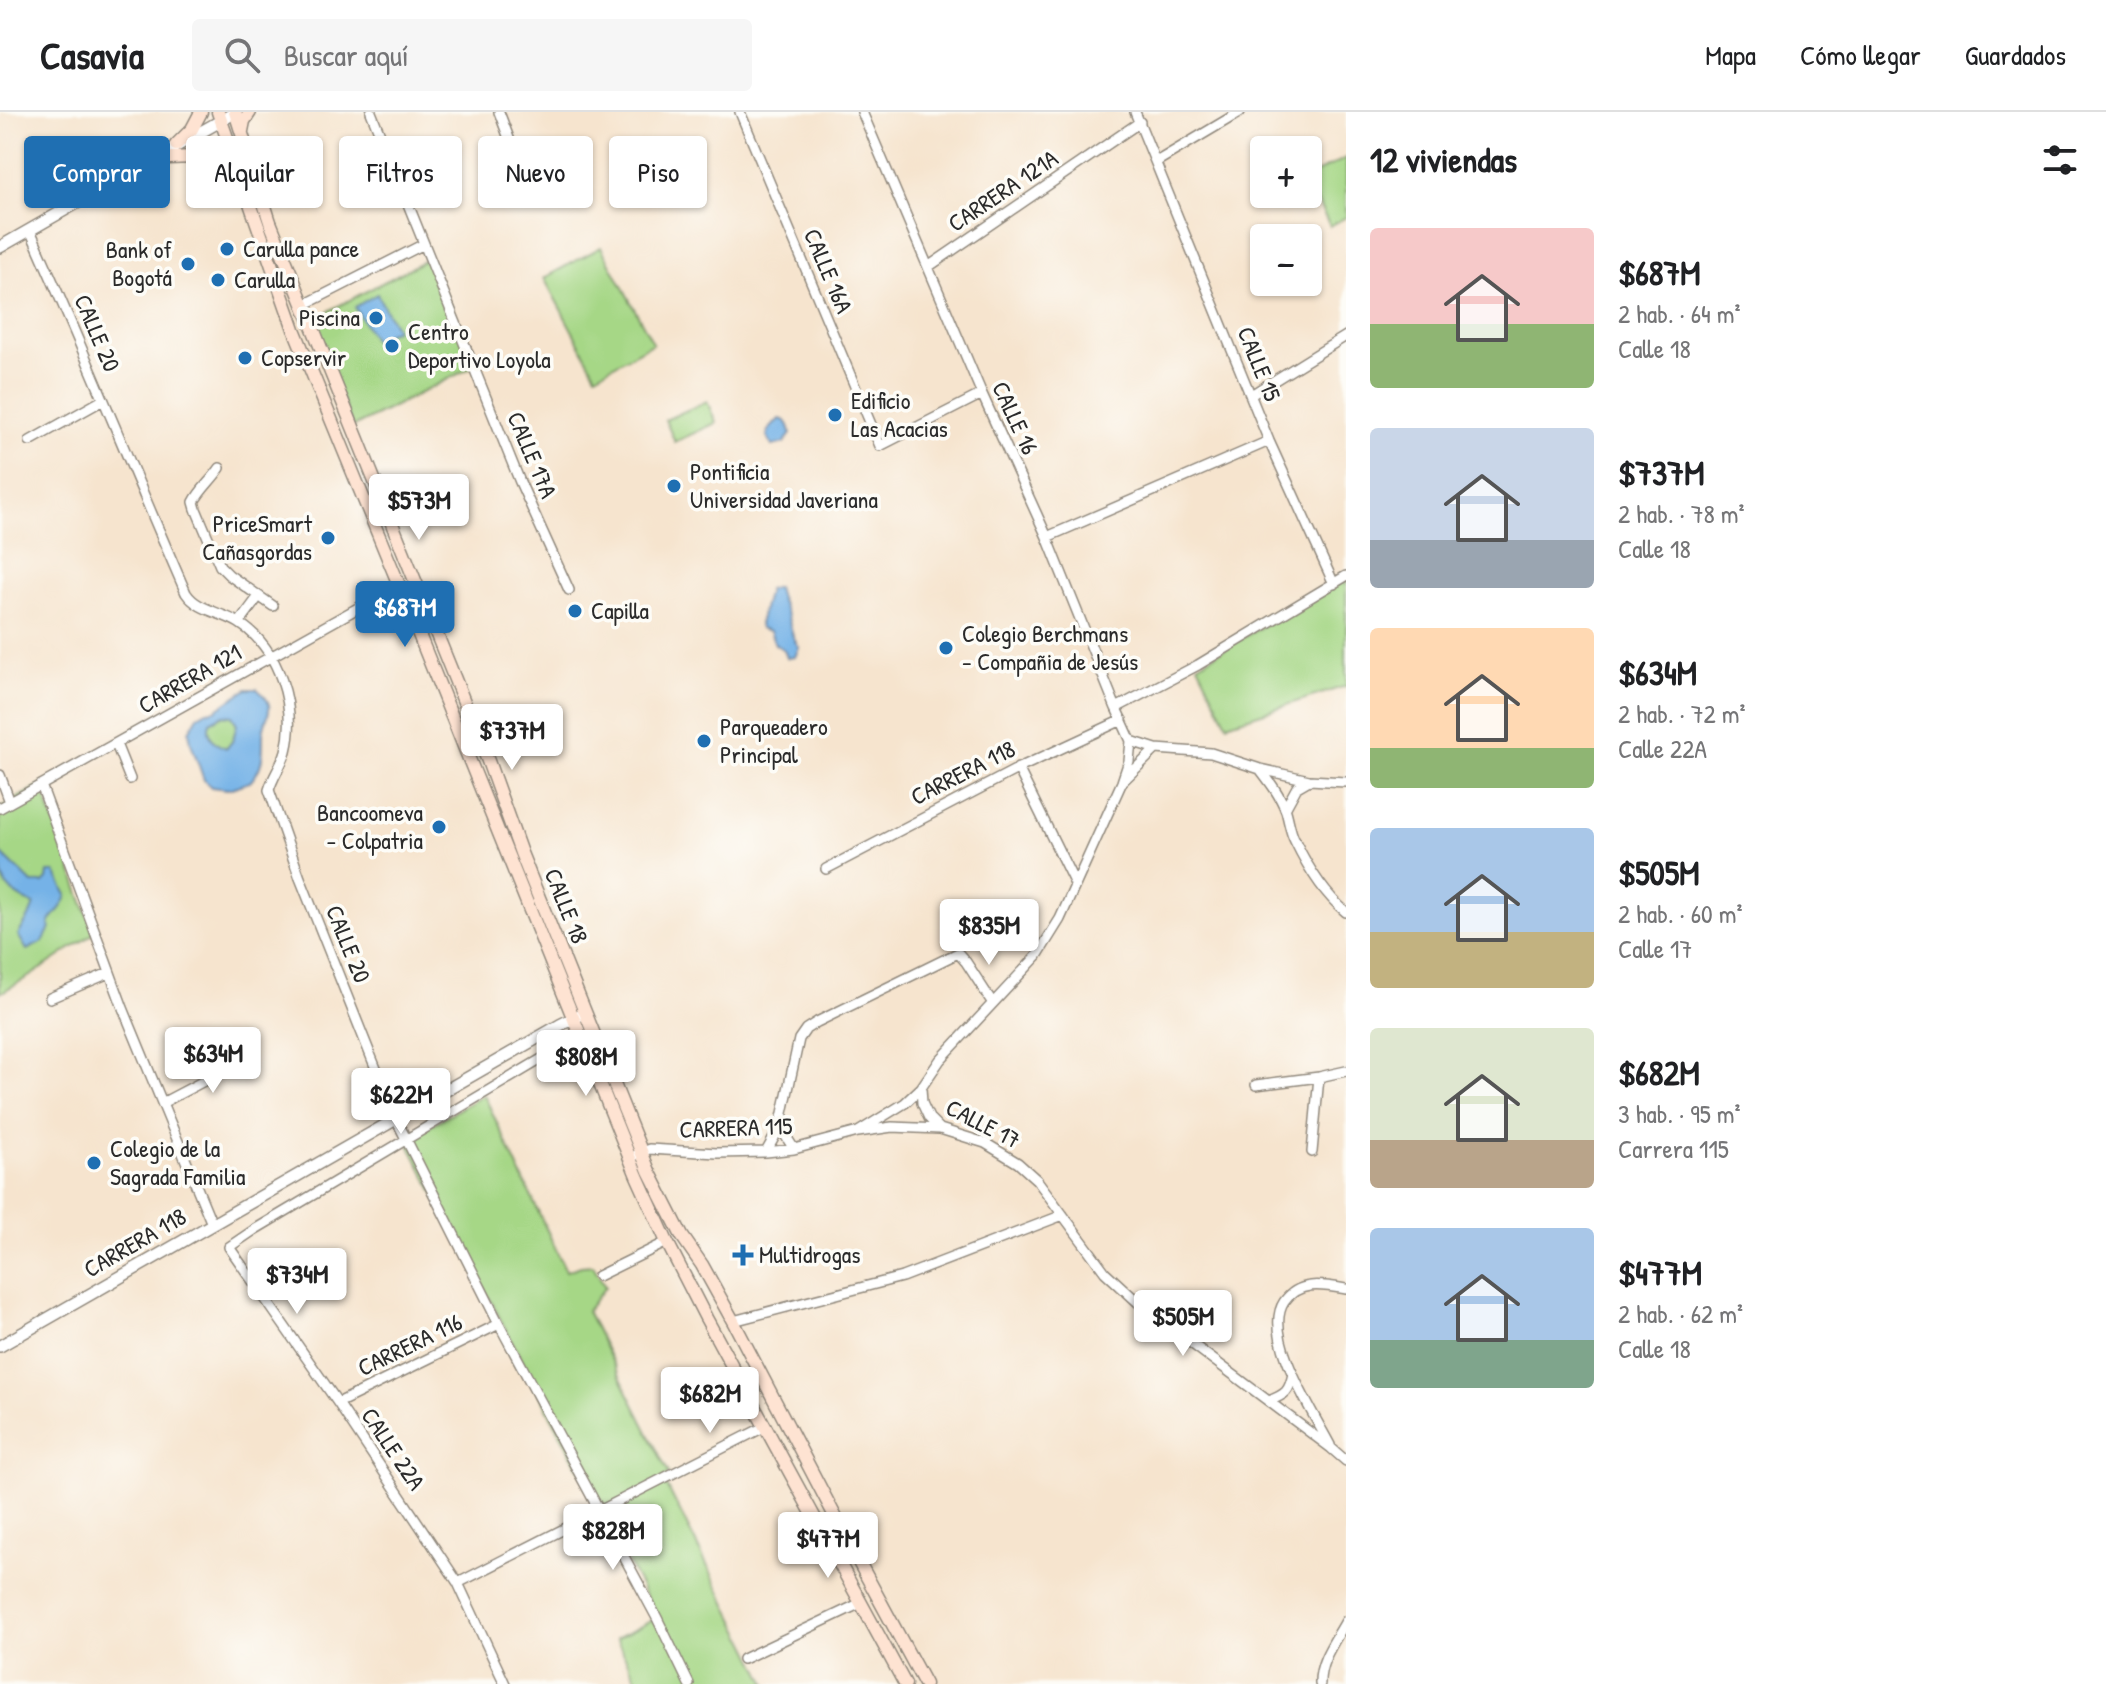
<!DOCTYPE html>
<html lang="es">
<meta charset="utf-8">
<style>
body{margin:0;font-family:"Patrick Hand",sans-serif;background:#f6f6f6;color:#202124;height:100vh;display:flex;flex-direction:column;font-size:30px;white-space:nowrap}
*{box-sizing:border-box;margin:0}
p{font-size:26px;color:#757577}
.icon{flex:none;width:44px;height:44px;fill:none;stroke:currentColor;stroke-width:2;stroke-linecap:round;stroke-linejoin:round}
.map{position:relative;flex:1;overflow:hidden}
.sheet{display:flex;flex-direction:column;background:#fff;width:760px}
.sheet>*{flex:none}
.hud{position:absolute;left:24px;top:24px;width:760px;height:72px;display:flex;gap:16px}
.controls{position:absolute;left:1250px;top:24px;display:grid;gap:16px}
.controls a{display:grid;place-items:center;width:72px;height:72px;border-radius:8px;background:#fff;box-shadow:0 2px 6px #0004;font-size:40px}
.price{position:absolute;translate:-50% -68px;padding:0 18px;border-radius:8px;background:#fff;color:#222;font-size:26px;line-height:52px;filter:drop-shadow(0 2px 4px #0008)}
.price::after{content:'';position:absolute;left:50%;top:48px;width:24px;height:18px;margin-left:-12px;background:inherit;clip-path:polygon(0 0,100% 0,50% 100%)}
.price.current{background:#1f6fb2;color:#fff}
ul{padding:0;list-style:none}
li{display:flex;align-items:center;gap:24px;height:200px;padding:0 24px}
li span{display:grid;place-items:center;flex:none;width:224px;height:160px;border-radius:8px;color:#555}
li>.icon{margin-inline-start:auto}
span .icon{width:96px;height:96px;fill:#fffc;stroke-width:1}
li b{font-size:34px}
h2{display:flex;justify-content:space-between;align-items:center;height:96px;padding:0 24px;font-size:34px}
.pill{padding:0 28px;border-radius:8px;background:#fff;box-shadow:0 2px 6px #0004;font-size:28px;line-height:72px}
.pill.current{background:#1f6fb2;color:#fff}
header{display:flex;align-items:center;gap:48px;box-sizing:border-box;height:112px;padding:0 40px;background:#fff;border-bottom:2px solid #e0e0e0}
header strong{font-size:38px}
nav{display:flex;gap:44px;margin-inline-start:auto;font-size:28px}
.search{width:560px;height:72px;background:#f6f6f6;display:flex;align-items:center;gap:20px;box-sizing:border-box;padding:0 28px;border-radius:8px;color:#757577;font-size:30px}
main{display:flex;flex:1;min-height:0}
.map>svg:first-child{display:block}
</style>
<header>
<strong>Casavia</strong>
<div class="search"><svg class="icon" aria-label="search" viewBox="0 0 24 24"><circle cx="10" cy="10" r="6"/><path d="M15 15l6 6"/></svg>Buscar aquí</div>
<nav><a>Mapa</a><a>Cómo llegar</a><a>Guardados</a></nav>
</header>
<main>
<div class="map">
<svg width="1346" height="1572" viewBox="0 0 1346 1572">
<rect width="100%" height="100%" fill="#fdfcf7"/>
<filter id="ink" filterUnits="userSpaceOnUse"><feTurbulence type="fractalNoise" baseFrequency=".0125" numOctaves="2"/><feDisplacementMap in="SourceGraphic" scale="16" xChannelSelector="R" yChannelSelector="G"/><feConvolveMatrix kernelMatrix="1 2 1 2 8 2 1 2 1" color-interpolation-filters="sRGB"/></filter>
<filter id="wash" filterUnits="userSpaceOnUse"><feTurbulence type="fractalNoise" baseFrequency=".006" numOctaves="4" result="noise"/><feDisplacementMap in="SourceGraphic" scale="32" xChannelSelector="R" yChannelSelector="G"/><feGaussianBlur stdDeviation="1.8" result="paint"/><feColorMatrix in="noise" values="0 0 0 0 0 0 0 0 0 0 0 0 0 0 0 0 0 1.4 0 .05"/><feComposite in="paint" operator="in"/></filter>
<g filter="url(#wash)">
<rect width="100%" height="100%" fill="#f6e4ce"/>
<path fill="#a6d786" stroke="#688158" stroke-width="2" d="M1346 46V105L1330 114 1308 72V65Z
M601 135 653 231 596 263 544 166Z
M429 146 474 254 353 315 310 209Z
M707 289 716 311 675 330 665 308Z
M1346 464V574L1227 612 1198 553Z
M223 603 232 604 237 612 233 628 227 636C214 633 206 623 210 610Z
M41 673 94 821 32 863 0 881V696Z
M484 983 566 1159 581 1154 593 1153 605 1175 587 1199 669 1362 663 1366 767 1572H639L616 1527 657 1506 406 1027Z"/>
<path fill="#75b2e7" stroke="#506e89" stroke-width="2" fill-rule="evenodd" d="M377 182 396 217 374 229 355 195Z
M779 307C788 308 790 314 791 322L784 331 772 334 767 324 769 318Z
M777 475C779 488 786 497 789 509 792 520 792 526 799 535L795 545 787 546 784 538 775 532 770 519 760 516 759 512 768 478Z
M247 577H257C280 596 264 602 263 623 263 642 264 655 250 670L228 677 211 675 204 668 191 631 189 619 198 604 207 599 215 598ZM223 603 232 604 237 612 233 628 227 636C214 633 206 623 210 610Z
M0 740 32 771H43L47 767 48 760H55L67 783C63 799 53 800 49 813L50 816 43 830 27 838 18 823 29 805 34 793C6 778 0 774 0 740Z"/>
</g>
<g filter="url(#ink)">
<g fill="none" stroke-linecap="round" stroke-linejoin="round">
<defs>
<path id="minor" d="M371 0 520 370 569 478
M499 0 518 50
M740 0 880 334 982 282
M862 0 982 282 1047 425 1116 596 1131 629
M1135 0 1269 329 1334 472
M1156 50 1240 0
M30 118C84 238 133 360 186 481 198 499 222 500 239 511 279 536 297 595 286 639 282 653 273 664 269 678L300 766 396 1007 499 1212 657 1506 689 1572
M928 155 1140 10
M304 193 424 132
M1251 283 1346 224
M30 329 103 288
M220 356C212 368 200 378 194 390L196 397 220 454 229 463 273 494
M1047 425 1269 329
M239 511 259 484
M1116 596 1198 553 1346 464
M1131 629 1156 637 1211 641 1260 657 1309 668 1346 670
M116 632 130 667
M1018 656 1075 772
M1260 657C1270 670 1280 683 1286 699 1289 709 1290 720 1295 729 1308 756 1324 782 1346 800
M0 663 10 690
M1124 668 1156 637
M41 673 123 896 212 1112
M0 696 399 473
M1285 697 1297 675 1309 668
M826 757 1021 655 1122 608
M50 886 109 861
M1256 973 1319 965 1346 959
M921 976 922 991 929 1006 940 1017 985 1031 1018 1051 1037 1068 1105 1160 1143 1195 1331 1336 1346 1349
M162 991 240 950
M780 1015 794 1037
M858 1020 905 991 921 976 940 948 1037 844 1060 807 1122 670 1129 649 1131 629
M766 1040 780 1015 799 927 806 917 817 910 958 841 966 850 992 890
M1312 1040 1319 965
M630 1046 649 1037 717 1041 766 1040 794 1037 858 1020 892 1015 940 1017
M598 1164 667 1130
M733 1209 902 1165 1063 1103
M1269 1289C1286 1282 1289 1280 1293 1262
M338 1291 499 1212
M1330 1333C1314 1302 1262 1223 1284 1190 1299 1168 1323 1173 1346 1177
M458 1471 766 1314
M743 1547 861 1491
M505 1572 458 1471 338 1291 229 1135 254 1118 560 936 565 934 578 936
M1320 1572C1319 1549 1335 1529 1346 1509"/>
<path id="tertiary" d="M0 135 236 0
M0 1234 560 913 580 903"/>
<path id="secondary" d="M218 0 294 217 399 473 637 1064 667 1130 706 1206 905 1572
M235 0 270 110 488 649 521 741 649 1059 682 1124 702 1153 733 1209 860 1452 925 1572
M242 19 244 9 250 0
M176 33 192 17 201 0
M152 47C175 47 207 39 226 56 231 60 235 65 239 70"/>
</defs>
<use href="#minor" stroke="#90887c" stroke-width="12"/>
<use href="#tertiary" stroke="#90887c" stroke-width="14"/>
<use href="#secondary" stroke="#90887c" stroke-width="15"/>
<use href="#minor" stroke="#fff" stroke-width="9"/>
<use href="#tertiary" stroke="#fff" stroke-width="11"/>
<use href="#secondary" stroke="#fee3d2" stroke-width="12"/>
</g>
</g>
<g fill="#1f6fb2" stroke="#fdfcf7" stroke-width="3">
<circle cx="227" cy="137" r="8"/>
<circle cx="188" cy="152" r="8"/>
<circle cx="218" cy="168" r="8"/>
<circle cx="376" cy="206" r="8"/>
<circle cx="392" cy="234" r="8"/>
<circle cx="245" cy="246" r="8"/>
<circle cx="835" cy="303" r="8"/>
<circle cx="674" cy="374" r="8"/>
<circle cx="328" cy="426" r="8"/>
<circle cx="575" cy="499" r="8"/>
<circle cx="946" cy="536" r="8"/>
<circle cx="704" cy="629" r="8"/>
<circle cx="439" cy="715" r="8"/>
<circle cx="94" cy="1051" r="8"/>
<path d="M739 1131h8v8h8v8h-8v8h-8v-8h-8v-8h8z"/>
</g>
<g text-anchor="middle" stroke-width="7" stroke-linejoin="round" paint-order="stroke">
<g font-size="24" fill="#2b2b2b" stroke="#fdfcf7">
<text transform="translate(1003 79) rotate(-34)" y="8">CARRERA 121A</text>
<text transform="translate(828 159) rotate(67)" y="8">CALLE 16A</text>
<text transform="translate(97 221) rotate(67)" y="8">CALLE 20</text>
<text transform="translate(1259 252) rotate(68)" y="8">CALLE 15</text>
<text transform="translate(1015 306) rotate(65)" y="8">CALLE 16</text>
<text transform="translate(532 343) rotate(67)" y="8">CALLE 17A</text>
<text transform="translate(190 567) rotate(-30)" y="8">CARRERA 121</text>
<text transform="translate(963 661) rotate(-27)" y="8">CARRERA 118</text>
<text transform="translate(566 794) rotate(68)" y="8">CALLE 18</text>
<text transform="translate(348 832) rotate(68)" y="8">CALLE 20</text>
<text transform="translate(983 1012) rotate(27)" y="8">CALLE 17</text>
<text transform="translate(736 1016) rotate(-2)" y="8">CARRERA 115</text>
<text transform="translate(135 1131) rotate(-30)" y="8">CARRERA 118</text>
<text transform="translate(410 1233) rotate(-26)" y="8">CARRERA 116</text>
<text transform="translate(393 1337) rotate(56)" y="8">CALLE 22A</text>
</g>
<g font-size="24" fill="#2b2b2b" stroke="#fdfcf7" text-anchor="start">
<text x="243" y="145">Carulla pance</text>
<text x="172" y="146" text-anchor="end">Bank of<tspan x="172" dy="28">Bogotá</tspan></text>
<text x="234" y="176">Carulla</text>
<text x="360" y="214" text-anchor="end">Piscina</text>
<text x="408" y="228">Centro<tspan x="408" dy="28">Deportivo Loyola</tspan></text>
<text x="261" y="254">Copservir</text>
<text x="851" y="297">Edificio<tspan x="851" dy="28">Las Acacias</tspan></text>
<text x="690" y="368">Pontificia<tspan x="690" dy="28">Universidad Javeriana</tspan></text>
<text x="312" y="420" text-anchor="end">PriceSmart<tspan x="312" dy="28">Cañasgordas</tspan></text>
<text x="591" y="507">Capilla</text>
<text x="962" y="530">Colegio Berchmans<tspan x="962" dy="28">- Compañia de Jesús</tspan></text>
<text x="720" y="623">Parqueadero<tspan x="720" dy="28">Principal</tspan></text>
<text x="423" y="709" text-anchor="end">Bancoomeva<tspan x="423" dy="28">- Colpatria</tspan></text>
<text x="110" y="1045">Colegio de la<tspan x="110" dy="28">Sagrada Familia</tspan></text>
<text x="759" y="1151">Multidrogas</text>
</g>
</g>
</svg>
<div class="controls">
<a>+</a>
<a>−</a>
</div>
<b class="price" style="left:419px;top:430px">$573M</b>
<b class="price current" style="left:405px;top:537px">$687M</b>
<b class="price" style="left:512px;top:660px">$737M</b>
<b class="price" style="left:989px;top:855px">$835M</b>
<b class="price" style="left:213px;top:983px">$634M</b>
<b class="price" style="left:586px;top:986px">$808M</b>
<b class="price" style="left:401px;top:1024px">$622M</b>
<b class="price" style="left:297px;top:1204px">$734M</b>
<b class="price" style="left:1183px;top:1246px">$505M</b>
<b class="price" style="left:710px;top:1323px">$682M</b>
<b class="price" style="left:613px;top:1460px">$828M</b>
<b class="price" style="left:828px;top:1468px">$477M</b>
<div class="hud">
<a class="pill current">Comprar</a>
<a class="pill">Alquilar</a>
<a class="pill">Filtros</a>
<a class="pill">Nuevo</a>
<a class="pill">Piso</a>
</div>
</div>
<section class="sheet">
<h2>12 viviendas<svg class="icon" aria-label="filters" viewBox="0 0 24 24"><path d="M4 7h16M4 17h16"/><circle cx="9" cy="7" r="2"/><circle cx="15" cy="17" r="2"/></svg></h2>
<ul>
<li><span style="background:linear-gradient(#f6c9c9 60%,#8fb573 0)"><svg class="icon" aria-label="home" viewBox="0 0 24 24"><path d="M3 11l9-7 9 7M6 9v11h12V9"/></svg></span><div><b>$687M</b><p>2 hab. · 64 m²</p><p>Calle 18</p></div></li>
<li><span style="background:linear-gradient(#c9d6e8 70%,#9aa5b1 0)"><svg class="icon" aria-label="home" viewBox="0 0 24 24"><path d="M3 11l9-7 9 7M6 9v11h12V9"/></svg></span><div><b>$737M</b><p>2 hab. · 78 m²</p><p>Calle 18</p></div></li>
<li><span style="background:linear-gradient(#ffd9b3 75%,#8fb573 0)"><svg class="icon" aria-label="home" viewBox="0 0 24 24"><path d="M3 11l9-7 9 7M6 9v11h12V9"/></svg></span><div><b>$634M</b><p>2 hab. · 72 m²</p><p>Calle 22A</p></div></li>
<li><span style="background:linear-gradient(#a9c7e8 65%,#c2b280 0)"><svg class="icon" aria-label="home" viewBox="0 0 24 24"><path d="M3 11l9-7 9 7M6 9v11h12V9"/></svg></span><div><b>$505M</b><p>2 hab. · 60 m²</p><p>Calle 17</p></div></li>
<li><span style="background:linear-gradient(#dfe7d0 70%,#b9a48a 0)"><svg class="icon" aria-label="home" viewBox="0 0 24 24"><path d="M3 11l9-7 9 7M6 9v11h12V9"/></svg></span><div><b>$682M</b><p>3 hab. · 95 m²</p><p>Carrera 115</p></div></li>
<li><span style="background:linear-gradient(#a9c7e8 70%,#7fa58c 0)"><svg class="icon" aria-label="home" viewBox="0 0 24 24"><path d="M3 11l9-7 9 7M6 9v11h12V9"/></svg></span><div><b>$477M</b><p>2 hab. · 62 m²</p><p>Calle 18</p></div></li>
</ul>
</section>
</main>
